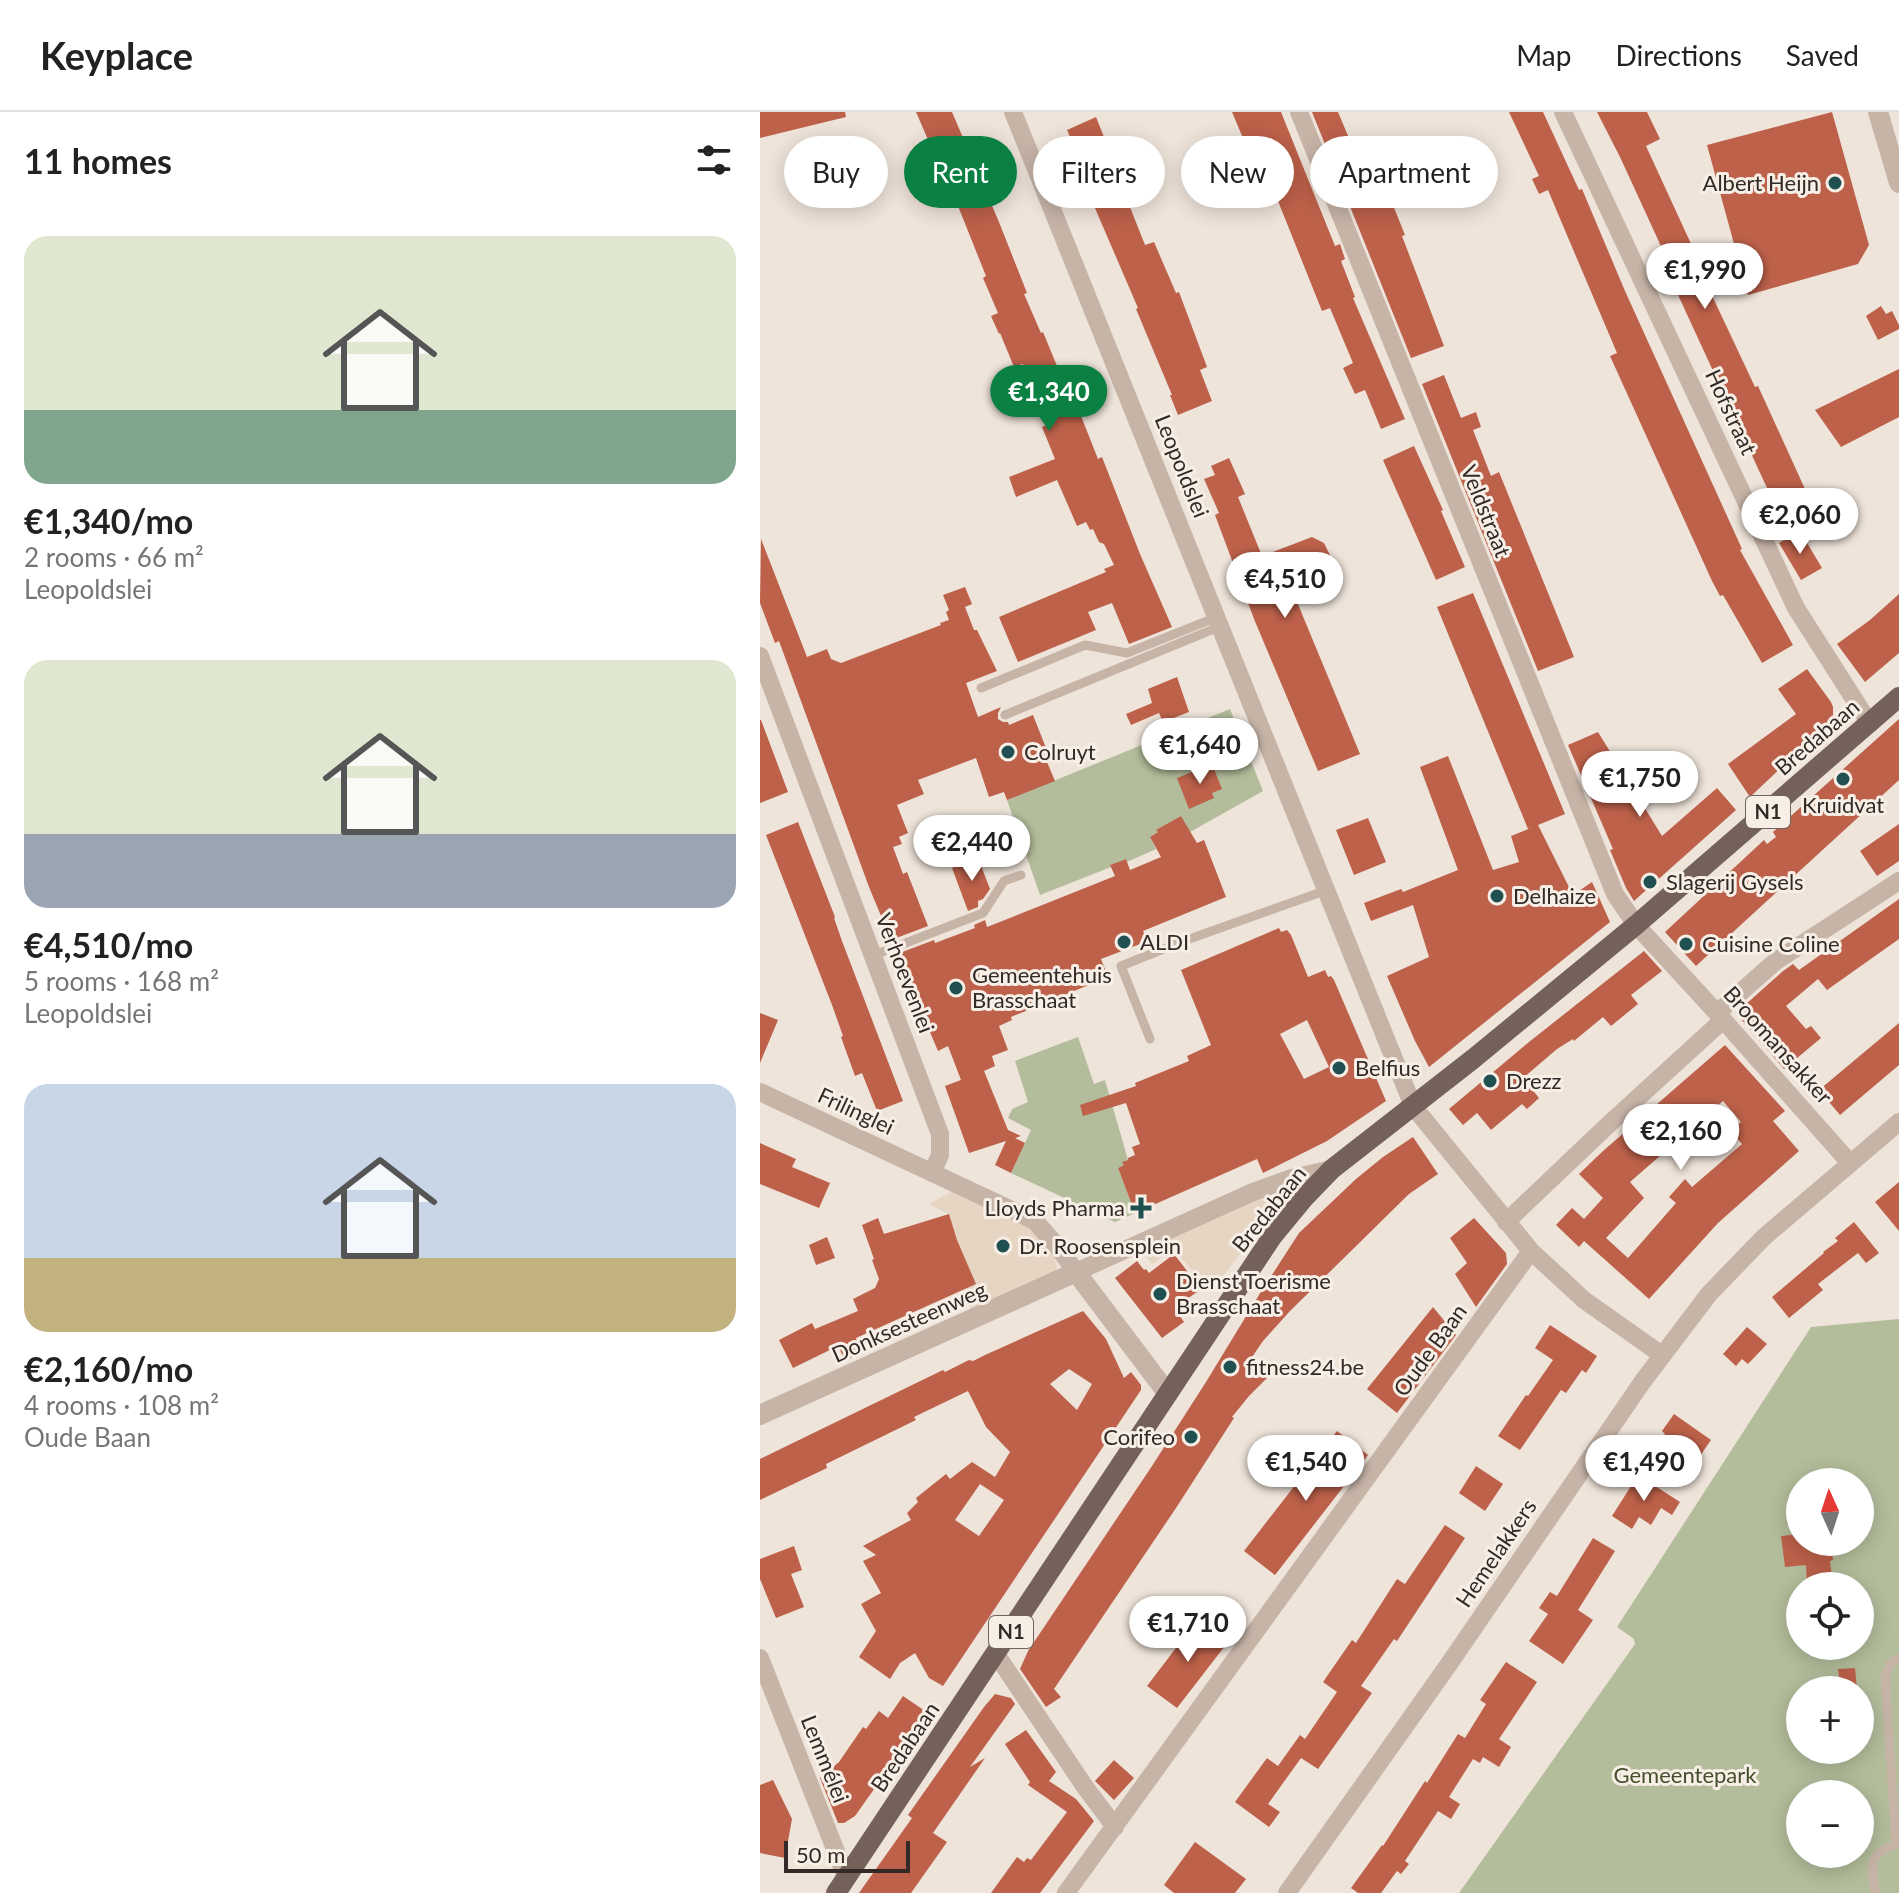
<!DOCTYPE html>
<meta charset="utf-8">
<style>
body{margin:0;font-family:Lato,sans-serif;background:#f2f2f2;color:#222;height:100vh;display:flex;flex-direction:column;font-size:30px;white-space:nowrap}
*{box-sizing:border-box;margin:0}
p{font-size:26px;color:#767676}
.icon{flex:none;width:44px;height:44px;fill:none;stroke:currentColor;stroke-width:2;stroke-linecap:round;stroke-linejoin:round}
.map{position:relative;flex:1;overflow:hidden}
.sheet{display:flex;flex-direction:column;background:#fff;width:760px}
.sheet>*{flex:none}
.guide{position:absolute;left:24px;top:24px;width:760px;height:72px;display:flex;gap:16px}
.needle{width:52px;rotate:357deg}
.buttons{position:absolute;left:1026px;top:1356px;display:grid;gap:16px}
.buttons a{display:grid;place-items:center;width:88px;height:88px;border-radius:50%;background:#fff;box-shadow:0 4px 20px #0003;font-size:40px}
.scale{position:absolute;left:24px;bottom:20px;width:126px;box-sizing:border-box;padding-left:8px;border:4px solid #332a27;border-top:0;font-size:22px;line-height:28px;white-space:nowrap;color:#332a27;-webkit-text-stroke:6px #f7eee6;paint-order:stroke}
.price{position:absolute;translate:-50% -68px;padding:0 18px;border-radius:28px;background:#fff;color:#222;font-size:26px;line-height:52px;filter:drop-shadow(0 2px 4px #0008)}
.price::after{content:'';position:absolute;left:50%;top:48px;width:24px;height:18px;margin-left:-12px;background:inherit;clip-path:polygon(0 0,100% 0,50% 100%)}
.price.on{background:#0b8043;color:#fff}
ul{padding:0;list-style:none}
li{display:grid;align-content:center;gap:16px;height:424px;padding:0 24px}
li span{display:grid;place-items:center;height:248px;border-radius:24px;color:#555}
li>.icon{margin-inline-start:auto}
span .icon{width:144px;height:144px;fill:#fffc;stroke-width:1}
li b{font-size:34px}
h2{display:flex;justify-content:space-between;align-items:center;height:96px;padding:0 24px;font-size:34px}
.pill{padding:0 28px;border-radius:36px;background:#fff;box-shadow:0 4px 20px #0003;font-size:28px;line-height:72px}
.pill.on{background:#0b8043;color:#fff}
header{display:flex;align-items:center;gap:48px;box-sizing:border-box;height:112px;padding:0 40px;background:#fff;border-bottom:2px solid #e0e0e0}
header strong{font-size:38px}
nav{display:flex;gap:44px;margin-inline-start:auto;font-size:28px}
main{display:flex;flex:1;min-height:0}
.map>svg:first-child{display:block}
</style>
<header>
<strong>Keyplace</strong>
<nav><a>Map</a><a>Directions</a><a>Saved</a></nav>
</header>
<main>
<section class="sheet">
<h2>11 homes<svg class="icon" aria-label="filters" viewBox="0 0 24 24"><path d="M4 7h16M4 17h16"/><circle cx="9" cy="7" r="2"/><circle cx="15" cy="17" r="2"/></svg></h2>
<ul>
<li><span style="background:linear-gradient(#dfe7d0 70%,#7fa58c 0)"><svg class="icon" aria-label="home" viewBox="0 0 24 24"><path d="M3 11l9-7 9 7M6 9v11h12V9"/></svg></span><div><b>€1,340/mo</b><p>2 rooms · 66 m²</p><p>Leopoldslei</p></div></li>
<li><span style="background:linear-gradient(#dfe7d0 70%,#9aa5b1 0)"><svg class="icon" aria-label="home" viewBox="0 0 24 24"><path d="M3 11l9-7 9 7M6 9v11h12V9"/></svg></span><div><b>€4,510/mo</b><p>5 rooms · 168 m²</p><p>Leopoldslei</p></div></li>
<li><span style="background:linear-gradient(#c9d6e8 70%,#c2b280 0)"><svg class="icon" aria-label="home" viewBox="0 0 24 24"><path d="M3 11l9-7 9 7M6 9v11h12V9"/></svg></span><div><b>€2,160/mo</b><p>4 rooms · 108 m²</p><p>Oude Baan</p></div></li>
</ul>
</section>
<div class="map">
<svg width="1139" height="1781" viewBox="0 0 1139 1781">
<rect width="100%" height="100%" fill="#efe4da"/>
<path fill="#b3bd9b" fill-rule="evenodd" d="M470 597 503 679 430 720 421 704 397 718 398 720 390 725 396 737 367 750 366 747 351 753V755L280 783 247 688Z
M318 925 334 972 345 968 368 1048 363 1050 364 1053 358 1056 375 1101 355 1110 251 1061 271 1018 248 1006 252 997 268 990 255 949Z
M1139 1207V1781H699L875 1532 874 1527 857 1515 1051 1215ZM1040 1370H1100V1430H1040ZM1040 1474H1100V1534H1040ZM1040 1578H1100V1638H1040ZM1040 1682H1100V1742H1040Z"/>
<path fill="#e6d5c2" d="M193 1079 270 1115 294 1145 297 1154 295 1160 211 1200 207 1176 216 1172 195 1123 189 1102 169 1092Z
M506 1079 516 1094 467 1159 450 1178 413 1137 392 1152 380 1138Z"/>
<path fill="#bd614a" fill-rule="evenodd" d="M0 0H85L86 5 0 26Z
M156 0H192L239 110 267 181 264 182 281 221 283 220 297 254 300 253 308 271 338 347 342 345 380 442 412 515 369 532 352 491 328 500 336 518 258 550 239 505 346 460 344 457 354 453 344 432 339 430 333 417 330 418 326 410 317 414 297 368 256 385 249 365 295 347 282 315 290 312 263 252 254 255 240 221 239 222 231 204 238 201 223 166 226 164 198 94 193 96 175 55 179 53Z
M472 0H521L575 134 580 132 585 147 581 149 595 185 593 186 645 307 621 317 605 278 595 282 583 256 593 251 570 196 562 199 516 84 519 83 497 26 485 31Z
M552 0H578L602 57 616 51 645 123 642 124 684 234 651 246Z
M749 0H783L819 78 822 77 865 179 982 437 980 438 1033 533 1002 551 963 483 960 484 952 469 850 244 857 241 801 109 788 78 779 82 772 67 779 64Z
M837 0H887L900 27 886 34 938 147 936 148 948 175 995 275 998 274 1050 388 1019 402 913 172 917 169 860 45Z
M1072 0 1109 133 1098 152 988 183 947 33Z
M336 5 346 30 340 33 364 86 366 85 385 133 394 130 416 181 419 180 447 255 440 258 452 289 418 303 410 283H412L376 197 378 196 322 66 327 64 307 18Z
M1121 194 1126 202 1132 199 1139 213V217L1118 228 1106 204Z
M1139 257V305L1081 335 1055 298Z
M684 263 701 306 716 300 721 315 713 318 731 364 739 360 814 545 778 559 662 272Z
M654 334 683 398 681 399 705 455 676 468 623 348Z
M469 346 485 382 478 385 502 444 552 425 564 431 570 443 565 458 530 473 600 642 558 659 494 507 455 403 459 401 444 367 455 363 451 354Z
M1040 419 1062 456 1041 468 1019 431Z
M1 427 47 545 67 537 71 547 81 551 181 513 180 511 189 508 186 500 189 498 183 483 205 475 212 492 205 495 214 518H217L237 559 206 571 218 605 241 595 238 601V607L243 610H248L249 613 273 603 288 641 284 643 295 669 247 688 244 680 229 685 216 646 158 668 164 682 137 693 148 721 139 725 142 732 133 735 143 762 147 760 168 814 131 828 109 775 19 529 15 531 0 491Z
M713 481 805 702 778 713 813 783 832 770 850 810 669 955 655 929 627 864 669 845 653 793 611 809 604 791 641 777 643 780 698 758 660 655 688 644 733 758 759 750 751 724 776 714 768 717 677 495Z
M1139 482V541L1105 570 1077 532 1110 508Z
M1047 557 1071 590 1073 595V607L990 685 968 652 1036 602 1018 577Z
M417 565 429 600 403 610 399 601 371 613 366 602 392 591 388 577Z
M1139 607V668L936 854 905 820 1004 728 1007 732 1016 725 1013 720Z
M0 608H1L28 680 0 691Z
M838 620 902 724 957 676 976 698 874 789 866 776 850 738 853 737 808 633Z
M452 652 462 677 452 681 454 686 429 697 417 666Z
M421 704 437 731 444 728 466 785 383 819 388 829 341 847 348 865 251 905 252 908 239 914 248 938 232 944 235 954 224 959 248 1018 261 1024 255 1026 265 1031 251 1061 235 1053 246 1029 209 1041 185 974 201 968 188 934 178 939 137 842 174 828 175 831 215 816 214 813 225 808 227 815 355 764 350 753 366 747 370 758 401 745 390 725 398 720 396 718Z
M608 706 626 750 594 763 576 718Z
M38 710 75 805 74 806 82 829 143 989 117 999 102 961 95 964 81 925 83 924 72 893 6 723Z
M1139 712V749L1117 764 1100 739Z
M218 746 230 777 223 787 218 789V795L208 799 192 756Z
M1139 787V827L1067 878 1058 867 1026 894 1046 917 1051 914 1061 926 1024 957 976 901 1023 859 1033 852 1039 858Z
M519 816 521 820 527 818 531 823 548 865 565 858 568 865 571 864 574 868 626 989 567 1029 503 1061 497 1047 375 1101 358 1056 364 1053 362 1050 368 1048V1046L375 1043 372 1035 380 1032 366 991 323 1004 320 993 376 974 375 971 429 949 427 944 451 933 421 858ZM547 908 569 955 544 967 520 922Z
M884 839 902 859 871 883 878 892 851 914 843 905 814 929 813 927 797 937 763 966 779 986 767 997 762 992 731 1018 717 1001 703 1013 689 997 769 930Z
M0 901 18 908 0 951Z
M1139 911V953L1080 1003 1059 978Z
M965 933 1025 999 1013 1009 1039 1039 958 1111 889 1187 824 1129 819 1135 796 1113 812 1096 824 1107 843 1086 819 1062 843 1039ZM963 989 981 1010 970 1019 982 1032 932 1075 925 1067 909 1085 916 1091 868 1146 846 1126 884 1086 870 1070Z
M653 1025 678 1062 649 1082 530 1199 503 1229 488 1251 508 1265 489 1284 472 1305 474 1306 416 1396 294 1577 301 1585 286 1595 260 1557 268 1539 392 1354 446 1270 499 1183 539 1121 596 1067 623 1045Z
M0 1031 36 1047 32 1055 70 1071 59 1096 0 1072Z
M1139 1070V1119L1115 1090Z
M189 1102 197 1128 216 1172 96 1226 102 1241 85 1248 78 1234 33 1256 19 1228 52 1211 55 1217 98 1199 93 1187 115 1176 119 1167 112 1148 114 1147 102 1113 118 1106 124 1122Z
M714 1106 746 1141 747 1152 716 1195 695 1162 707 1151 690 1126Z
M1094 1110 1119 1141 1106 1151 1098 1141 1058 1172 1063 1178 1029 1206 1012 1185 1064 1141 1063 1140 1078 1129 1075 1126Z
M67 1125 75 1146 56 1153 49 1133Z
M414 1142 441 1177 416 1195 419 1199 417 1200 424 1210 402 1226 355 1166 377 1149 384 1158 386 1157 389 1161Z
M673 1195 696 1223 637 1301 607 1277Z
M323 1199 346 1227 364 1266 371 1260 381 1273V1278L183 1574 169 1566 155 1541 140 1551 130 1567 99 1545 116 1519 101 1492 121 1481 103 1449 116 1443 103 1434 151 1408 147 1401 158 1390 156 1386 186 1362 190 1367 212 1350 235 1365 250 1340 226 1315 208 1279 154 1305 156 1308 66 1352 67 1356 0 1388V1347L183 1258 185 1260 209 1248 213 1249 225 1243ZM309 1257 332 1272 317 1298 290 1272ZM220 1372 244 1388 219 1424 195 1408Z
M790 1213 837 1244 826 1261 822 1258 806 1281 801 1278 760 1338 738 1324 766 1283 768 1284 793 1248 775 1236Z
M987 1215 1007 1232 988 1252 982 1247 976 1254 963 1242Z
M914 1302 951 1328 940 1344 924 1333 913 1350 894 1337 905 1322 902 1319Z
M577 1319 608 1343 515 1463 484 1439Z
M716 1354 743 1372 725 1399 699 1381Z
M878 1363 920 1390 912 1403 901 1396 891 1413 879 1405 872 1417 852 1404Z
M685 1413 705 1426 637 1529 634 1527 601 1574 612 1581 558 1657 541 1646 508 1692 520 1700 509 1715 475 1690 507 1646 518 1654 540 1623 545 1627 577 1580 563 1570 592 1528 596 1531 637 1467 645 1472Z
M1040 1422V1430H1071L1073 1448 1070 1449 1073 1473 1047 1474 1046 1453 1025 1455 1021 1424Z
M833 1426 855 1439 818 1498 833 1508 803 1552 769 1529 788 1502 779 1496 790 1480 797 1484Z
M34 1434 42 1458 31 1462 44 1495 16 1506 0 1467V1447Z
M438 1507 468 1530 417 1596 387 1574Z
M746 1550 777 1570 739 1627 751 1635 739 1655 723 1645 720 1651 713 1647 689 1685 700 1692 691 1707 678 1699 645 1749 649 1752 641 1762 637 1759 621 1781H598L591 1776 622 1733 623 1734 665 1669 667 1671 698 1622 705 1626 726 1592 720 1588Z
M1095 1556 1097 1578H1081L1078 1557Z
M235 1582 251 1586 255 1592 210 1655 225 1646 173 1721 187 1730 151 1781H99L152 1706 148 1703 224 1595Z
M143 1584 168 1601 95 1704 84 1711H78L60 1666 79 1650 103 1615 106 1617 119 1599 128 1606Z
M266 1618 296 1660 289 1669 316 1687 334 1709 280 1781H231L257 1745 264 1750 267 1746 271 1748 307 1700 268 1673 270 1670 245 1632Z
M354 1648 374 1666 354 1688 335 1669Z
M13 1668 32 1707 25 1746 0 1741V1673Z
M435 1730 486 1767 475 1781H414L404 1773Z"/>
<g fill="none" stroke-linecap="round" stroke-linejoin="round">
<path stroke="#c6b4a7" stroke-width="9" d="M221 576 325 533 367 541 457 505
M245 603 461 514
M112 844 223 801 244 769 261 763
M390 927 361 854 421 830 567 778
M1115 1781C1112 1753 1106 1744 1136 1732L1125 1563 1131 1551 1139 1546"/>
<path stroke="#c6b4a7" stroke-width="18" d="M253 0 653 994 771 1139 824 1188 902 1243
M539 0 855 782 876 813 957 901 1090 1051
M803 0 1036 496 1110 612
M0 544 180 1022V1043L172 1061
M957 901 1016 849 1139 769
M0 980 275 1109 297 1134 316 1160 493 1080 532 1066 572 1057
M746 1110 848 1013 963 908
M236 1542 325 1675 355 1715
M0 1546 86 1765
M306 1781 771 1139
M527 1781 689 1552 883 1269 949 1182 1004 1125 1139 1010"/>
<path stroke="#c6b4a7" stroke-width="20" d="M1118 0 1139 71
M0 1303 316 1160 408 1282"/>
<path stroke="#746159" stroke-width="20" d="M76 1781 512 1125 545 1085 572 1057 713 947 876 813 1139 585"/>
</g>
<g fill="#205051" stroke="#f7eee6" stroke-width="3">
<circle cx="1075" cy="71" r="8"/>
<circle cx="248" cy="640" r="8"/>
<circle cx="1083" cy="667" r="8"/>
<circle cx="890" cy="770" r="8"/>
<circle cx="737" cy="784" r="8"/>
<circle cx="364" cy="830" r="8"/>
<circle cx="926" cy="832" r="8"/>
<circle cx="196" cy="876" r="8"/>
<circle cx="579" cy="956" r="8"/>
<circle cx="730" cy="969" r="8"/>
<path d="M377 1084h8v8h8v8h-8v8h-8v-8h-8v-8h8z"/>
<circle cx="243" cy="1134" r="8"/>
<circle cx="400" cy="1182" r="8"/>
<circle cx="470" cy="1255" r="8"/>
<circle cx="431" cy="1325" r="8"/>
</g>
<g text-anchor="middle" stroke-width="6" stroke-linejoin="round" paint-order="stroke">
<g fill="#f7eee6" stroke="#6e6560" stroke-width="2">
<rect x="986" y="684" width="44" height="32" rx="6"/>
<rect x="229" y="1504" width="44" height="32" rx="6"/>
</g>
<g font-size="20" font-weight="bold" fill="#332a27">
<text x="1008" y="707">N1</text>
<text x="251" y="1527">N1</text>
</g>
<g font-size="22" fill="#332a27" stroke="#f7eee6" text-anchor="start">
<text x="1059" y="79" text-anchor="end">Albert Heijn</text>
<text x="264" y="648">Colruyt</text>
<text x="1083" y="701" text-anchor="middle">Kruidvat</text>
<text x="906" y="778">Slagerij Gysels</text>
<text x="753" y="792">Delhaize</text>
<text x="380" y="838">ALDI</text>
<text x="942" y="840">Cuisine Coline</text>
<text x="212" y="871">Gemeentehuis<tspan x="212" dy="25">Brasschaat</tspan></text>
<text x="595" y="964">Belfius</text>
<text x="746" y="977">Drezz</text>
<text x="365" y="1104" text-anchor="end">Lloyds Pharma</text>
<text x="259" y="1142">Dr. Roosensplein</text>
<text x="416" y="1177">Dienst Toerisme<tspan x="416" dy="25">Brasschaat</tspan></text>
<text x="486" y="1263">fitness24.be</text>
<text x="415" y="1333" text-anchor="end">Corifeo</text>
</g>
<g font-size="22" fill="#332a27" stroke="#f7eee6">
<text transform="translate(971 300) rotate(65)" y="8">Hofstraat</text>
<text transform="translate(422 354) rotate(68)" y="8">Leopoldslei</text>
<text transform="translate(726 399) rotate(68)" y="8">Veldstraat</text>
<text transform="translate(1057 625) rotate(-41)" y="8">Bredabaan</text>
<text transform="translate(145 861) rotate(69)" y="8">Verhoevenlei</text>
<text transform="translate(1018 933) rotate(48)" y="8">Broomansakker</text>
<text transform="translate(96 999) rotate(25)" y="8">Frilinglei</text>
<text transform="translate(509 1097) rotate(-51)" y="8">Bredabaan</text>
<text transform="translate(149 1210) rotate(-24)" y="8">Donksesteenweg</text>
<text transform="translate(670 1238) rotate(-54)" y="8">Oude Baan</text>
<text transform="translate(736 1441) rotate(-56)" y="8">Hemelakkers</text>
<text transform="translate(145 1635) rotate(-56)" y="8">Bredabaan</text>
<text transform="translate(65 1647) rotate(68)" y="8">Lemmélei</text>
</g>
<g font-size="22" fill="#444f2c" stroke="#f7eee6">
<text x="925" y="1671">Gemeentepark</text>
</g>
</g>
</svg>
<div class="buttons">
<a><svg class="needle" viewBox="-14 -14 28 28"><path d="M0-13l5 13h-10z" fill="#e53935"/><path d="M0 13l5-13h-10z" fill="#767676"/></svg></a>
<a><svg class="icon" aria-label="locate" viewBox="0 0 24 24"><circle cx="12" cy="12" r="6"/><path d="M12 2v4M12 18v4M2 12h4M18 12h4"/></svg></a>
<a>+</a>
<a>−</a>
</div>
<div class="scale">50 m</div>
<b class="price" style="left:945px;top:199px">€1,990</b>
<b class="price on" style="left:289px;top:321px">€1,340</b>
<b class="price" style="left:1040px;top:444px">€2,060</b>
<b class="price" style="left:525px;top:508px">€4,510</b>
<b class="price" style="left:440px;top:674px">€1,640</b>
<b class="price" style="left:880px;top:707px">€1,750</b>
<b class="price" style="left:212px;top:771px">€2,440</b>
<b class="price" style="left:921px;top:1060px">€2,160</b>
<b class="price" style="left:546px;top:1391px">€1,540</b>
<b class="price" style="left:884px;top:1391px">€1,490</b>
<b class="price" style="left:428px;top:1552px">€1,710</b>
<div class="guide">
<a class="pill">Buy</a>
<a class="pill on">Rent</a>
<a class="pill">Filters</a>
<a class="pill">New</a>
<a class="pill">Apartment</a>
</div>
</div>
</main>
